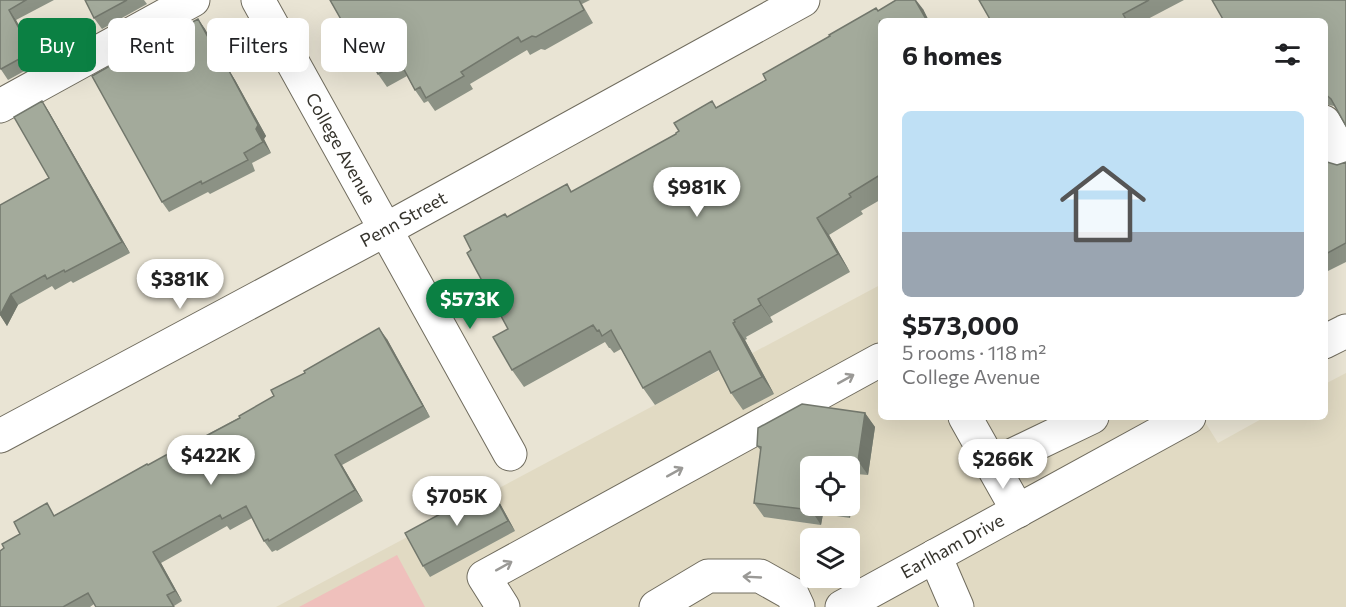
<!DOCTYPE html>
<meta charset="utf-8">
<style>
body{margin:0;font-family:Commissioner,sans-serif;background:#f6f6f6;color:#202124;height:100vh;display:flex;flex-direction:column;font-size:22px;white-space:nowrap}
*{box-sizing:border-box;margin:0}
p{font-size:20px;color:#757577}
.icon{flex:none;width:33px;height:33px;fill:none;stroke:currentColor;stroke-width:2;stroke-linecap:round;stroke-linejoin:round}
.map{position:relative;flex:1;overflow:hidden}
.panel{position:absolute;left:878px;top:18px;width:450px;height:402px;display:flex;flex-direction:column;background:#fff;border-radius:9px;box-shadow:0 6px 24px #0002}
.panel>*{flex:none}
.hud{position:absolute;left:18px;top:18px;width:570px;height:54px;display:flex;gap:12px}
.controls{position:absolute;left:800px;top:456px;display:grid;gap:12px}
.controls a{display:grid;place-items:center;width:60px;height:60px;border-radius:9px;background:#fff;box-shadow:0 6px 24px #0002;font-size:30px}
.price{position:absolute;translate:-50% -51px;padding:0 14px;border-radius:21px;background:#fff;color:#222;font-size:20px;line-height:39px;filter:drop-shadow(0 2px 3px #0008)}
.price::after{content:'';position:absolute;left:50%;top:36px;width:18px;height:14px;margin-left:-9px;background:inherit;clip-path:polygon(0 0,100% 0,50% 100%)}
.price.selected{background:#0b8043;color:#fff}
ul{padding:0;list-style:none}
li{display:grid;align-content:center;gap:12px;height:318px;padding:0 24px}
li+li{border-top:2px solid #e0e0e0}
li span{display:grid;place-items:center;height:186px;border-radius:9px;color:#555}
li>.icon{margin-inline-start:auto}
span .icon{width:108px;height:108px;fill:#fffc;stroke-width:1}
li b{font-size:26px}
h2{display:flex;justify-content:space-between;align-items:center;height:72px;padding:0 24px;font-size:26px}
.pill{padding:0 21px;border-radius:9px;background:#fff;box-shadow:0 6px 24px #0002;font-size:21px;line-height:54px}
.pill.selected{background:#0b8043;color:#fff}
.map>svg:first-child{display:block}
</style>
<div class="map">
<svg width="1346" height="607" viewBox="0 0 1346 607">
<rect width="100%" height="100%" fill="#e9e4d4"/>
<path fill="#e1dac3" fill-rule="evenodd" d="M880 285V417H1202L1218 443 1265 417H1324L1325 384 1346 373V607H276ZM810 466H849V506H810ZM810 538H849V578H810Z"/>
<path fill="#efc0bc" d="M397 555 425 607H299Z"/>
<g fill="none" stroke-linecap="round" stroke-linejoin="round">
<defs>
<g id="minor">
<path id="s1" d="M258 0 510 454"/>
<path d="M0 106 193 0"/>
<path d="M1324 122 1346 160"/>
<path d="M1324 342 1346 331"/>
<path d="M965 417 992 465"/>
<path id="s2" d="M0 436 385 230 803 0"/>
<path d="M1018 511 992 465 1092 417"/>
<path d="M935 556 957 607"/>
<path d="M503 607 484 577 880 360"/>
<path d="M656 607 708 576H760L792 594 798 607"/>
<path id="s3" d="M842 607 1189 417"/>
</g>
</defs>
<use href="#minor" stroke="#706c5e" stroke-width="35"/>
<use href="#minor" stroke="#fff" stroke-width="33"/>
</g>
<path fill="#8c9285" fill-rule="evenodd" d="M0 0H54L16 20 39 63 8 80 0 68Z
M85 0H144L147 4 102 29 94 18Z
M330 0H590L582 4 593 23 545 50 541 49 530 55 527 50 470 84 473 89 435 111 428 101 424 103 415 90 407 76 387 87 378 74 363 48 360 50 351 37Z
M979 0H1184L1144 21H991Z
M1346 0 1336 109 1334 106 1324 104V21Z
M923 9 929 21H880V200L861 211 863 214 829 235 850 272 770 317 773 322 746 337 747 339 745 340 774 394 743 410 731 393 719 370 655 405 643 388 621 349 614 353 610 348H609L605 342 524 387 512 370 508 329 471 250 508 217 567 184 572 192 676 134 717 107 766 80 878 11Z
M198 19 205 29 227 70 228 69 235 80 266 136 264 139 271 153 252 163 255 171 210 194 208 192 169 212 162 202 164 37Z
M42 101 49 112 130 253 73 283 71 281 55 290 52 286 18 305 7 326 0 315 49 178Z
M1324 160 1327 162 1337 165 1346 162V262L1324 273Z
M387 339 430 417 342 465 363 501 277 551 276 550 272 552 264 541 252 518 230 530 227 526 161 563 182 601 174 606 94 604 90 607H0L55 515Z
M865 413 875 427 868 475 856 474 850 518 823 514 821 525 764 517 754 503 761 451 757 446ZM810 466 849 506H810Z
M490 487 497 498 515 531 430 577 423 566Z"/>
<path fill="#72776c" d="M915 0H916L923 9 929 21H927Z
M9 10 16 20 39 63 32 52Z
M198 19 205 29 233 81 226 70Z
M228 69 235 80 266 136 264 139 271 153 263 142Z
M42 101 49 112 130 253 122 242Z
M817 218 829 235 850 272 838 254Z
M11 294 18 305 7 326 0 315Z
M758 299 770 317 773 322 761 305Z
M733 323 745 340 774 394 762 377Z
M379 328 387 339 430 417 423 406Z
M865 413 875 427 868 475 858 461Z
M335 455 342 465 363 501 355 490Z
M846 459 856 474 850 518 842 506H849V466H845Z
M490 487 497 498 515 531 508 521Z
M812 506H816L823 514 821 525 811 510Z
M153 552 161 563 182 601 175 591Z"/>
<path fill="#a3aa9b" stroke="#72776c" stroke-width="1.5" d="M0 0H26L9 10 32 52 1 69 0 68Z
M85 0H127L94 18Z
M330 0H579L584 10 536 37 532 36 521 42 518 37 461 72 464 76 426 98 420 87 415 90 400 62 378 74 356 34 351 37Z
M896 0H915L927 21H880V175L849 194 851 197 817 218 838 254 758 299 761 305 734 320 735 322 733 323 762 377 731 393 710 351 643 388 611 330 602 336 599 330 597 331 593 325 512 370 493 337 508 329 467 253 471 250 464 236 505 214 507 217 567 184 571 192 676 134V133L679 131 674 123 712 101 716 108 766 80 763 74 830 36 829 35 876 8 878 11Z
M979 0H1149L1123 14 1127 21H991Z
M1212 0H1346V126L1331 99 1324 93V21H1224Z
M198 19 226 70 228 69 258 125 256 129 263 142 244 153 248 160 202 184 201 181 162 202 92 76 117 62 112 51 157 26 163 38Z
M42 101 122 242 65 272 64 270 47 279 45 275 11 294 0 315V205L49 178 14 117Z
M1324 160 1327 162 1337 165 1346 162V243L1324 255Z
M379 328 423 406 335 455 355 490 269 541 268 539 264 541 246 506 222 519 220 515 153 552 175 591 167 595 174 607H96L88 593 63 607H0V551L4 548 2 544 20 534 14 522 47 503 54 516 147 464 148 465 175 450 176 452 240 418 239 416 274 396 271 390 305 373 304 371Z
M802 404 865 413 858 461 846 459 845 466H810V506H812L811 510 754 503 761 447 757 446 758 428Z
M490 487 508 521 423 566 405 533Z"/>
<defs><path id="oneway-shaft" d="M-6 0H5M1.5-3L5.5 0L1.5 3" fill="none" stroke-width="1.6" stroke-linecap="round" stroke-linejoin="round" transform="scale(1.5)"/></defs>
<g stroke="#9a9996">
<use href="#oneway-shaft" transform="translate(846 379) rotate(-29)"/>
<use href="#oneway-shaft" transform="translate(675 472) rotate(-29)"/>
<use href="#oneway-shaft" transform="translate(504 566) rotate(-29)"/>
<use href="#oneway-shaft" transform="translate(752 577) rotate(-177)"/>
</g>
<g text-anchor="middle" stroke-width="4.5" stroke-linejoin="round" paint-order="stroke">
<g font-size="18" fill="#35332c" stroke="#e9e4d4">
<text dy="6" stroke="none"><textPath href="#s1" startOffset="170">College Avenue</textPath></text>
<text dy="6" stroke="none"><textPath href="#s2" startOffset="458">Penn Street</textPath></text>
<text dy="6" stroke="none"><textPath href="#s3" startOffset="126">Earlham Drive</textPath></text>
</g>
</g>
</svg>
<div class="controls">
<a><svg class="icon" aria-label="locate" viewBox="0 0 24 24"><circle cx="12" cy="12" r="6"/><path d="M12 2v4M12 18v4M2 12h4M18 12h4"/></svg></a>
<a><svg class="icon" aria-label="layers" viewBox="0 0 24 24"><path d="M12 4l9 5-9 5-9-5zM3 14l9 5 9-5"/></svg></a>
</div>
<b class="price" style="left:697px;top:218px">$981K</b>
<b class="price" style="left:180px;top:310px">$381K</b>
<b class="price selected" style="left:470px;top:330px">$573K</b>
<b class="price" style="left:211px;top:486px">$422K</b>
<b class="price" style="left:1003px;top:490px">$266K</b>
<b class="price" style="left:457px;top:527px">$705K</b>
<div class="hud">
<a class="pill selected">Buy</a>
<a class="pill">Rent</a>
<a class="pill">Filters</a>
<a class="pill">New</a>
</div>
<section class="panel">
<h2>6 homes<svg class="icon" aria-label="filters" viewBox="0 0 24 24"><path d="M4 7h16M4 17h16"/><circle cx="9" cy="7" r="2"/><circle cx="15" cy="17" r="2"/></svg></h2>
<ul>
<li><span style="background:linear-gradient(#bfe0f5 65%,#9aa5b1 0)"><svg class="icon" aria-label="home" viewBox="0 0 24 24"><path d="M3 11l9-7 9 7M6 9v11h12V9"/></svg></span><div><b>$573,000</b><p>5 rooms · 118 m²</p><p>College Avenue</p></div></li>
</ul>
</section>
</div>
